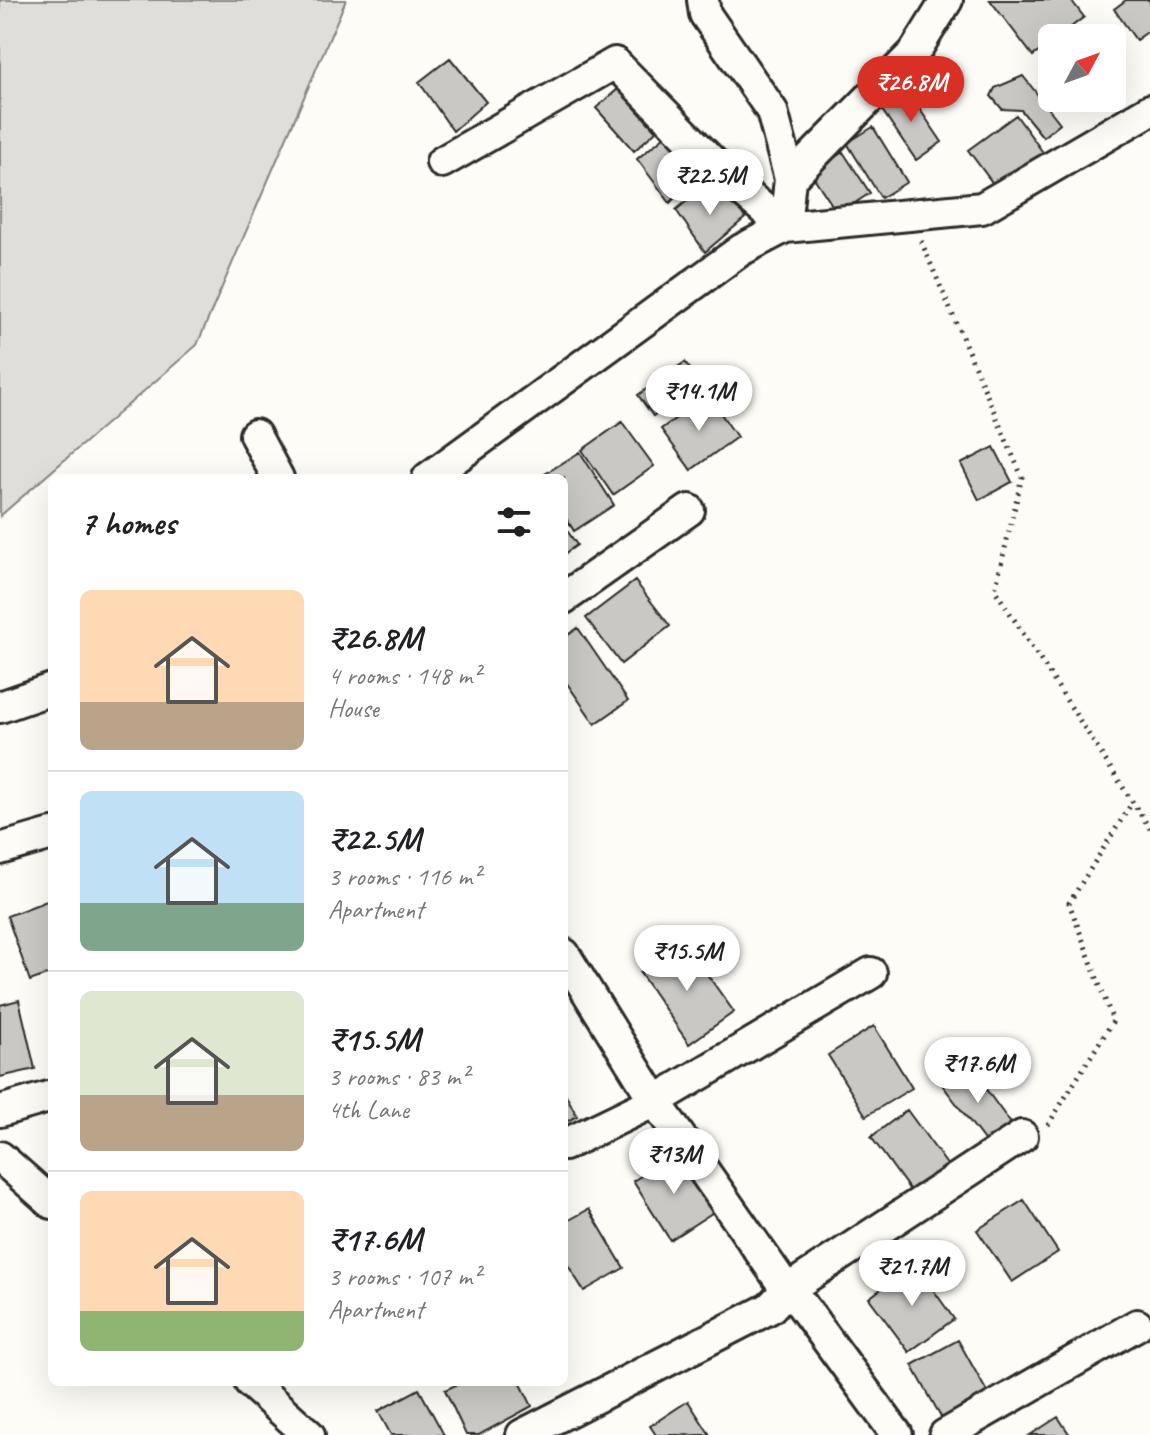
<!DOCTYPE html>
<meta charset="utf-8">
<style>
body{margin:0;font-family:Caveat,sans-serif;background:#f6f6f6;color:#202124;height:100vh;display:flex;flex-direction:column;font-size:30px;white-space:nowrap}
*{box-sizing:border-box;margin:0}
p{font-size:26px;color:#757577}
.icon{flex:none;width:44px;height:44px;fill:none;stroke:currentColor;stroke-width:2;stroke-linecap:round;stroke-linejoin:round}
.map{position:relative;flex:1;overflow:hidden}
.details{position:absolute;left:48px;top:474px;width:520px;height:912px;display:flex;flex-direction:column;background:#fff;border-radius:12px;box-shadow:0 8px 32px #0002}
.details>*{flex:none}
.needle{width:52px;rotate:49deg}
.fabs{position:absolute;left:1038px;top:24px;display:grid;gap:16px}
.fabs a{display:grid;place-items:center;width:88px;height:88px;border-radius:12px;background:#fff;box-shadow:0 8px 32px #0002;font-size:40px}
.price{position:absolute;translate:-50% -68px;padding:0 18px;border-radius:28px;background:#fff;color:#222;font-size:26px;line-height:52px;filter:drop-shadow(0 2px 4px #0008)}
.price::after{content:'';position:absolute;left:50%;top:48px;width:24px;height:18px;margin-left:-12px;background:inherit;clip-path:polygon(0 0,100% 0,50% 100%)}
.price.on{background:#d93025;color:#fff}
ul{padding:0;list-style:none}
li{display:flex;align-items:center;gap:24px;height:200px;padding:0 32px}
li+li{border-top:2px solid #e0e0e0}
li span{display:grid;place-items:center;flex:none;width:224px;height:160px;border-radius:12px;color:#555}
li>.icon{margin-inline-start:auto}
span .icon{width:96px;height:96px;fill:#fffc;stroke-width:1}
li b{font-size:34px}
h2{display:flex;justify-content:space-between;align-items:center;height:96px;padding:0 32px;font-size:34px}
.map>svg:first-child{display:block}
</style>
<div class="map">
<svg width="1150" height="1435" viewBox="0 0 1150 1435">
<rect width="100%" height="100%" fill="#fdfcf7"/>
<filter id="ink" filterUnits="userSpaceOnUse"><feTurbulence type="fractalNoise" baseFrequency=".0125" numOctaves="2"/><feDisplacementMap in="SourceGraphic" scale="16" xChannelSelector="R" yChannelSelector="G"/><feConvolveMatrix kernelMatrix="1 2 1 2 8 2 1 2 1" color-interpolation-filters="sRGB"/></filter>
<g filter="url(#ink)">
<path fill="#dfdeda" stroke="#858482" stroke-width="2" d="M0 0H346L197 345 0 516Z"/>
<path fill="#c9c8c4" stroke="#2b2b2b" stroke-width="2" d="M990 0H1071L1084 17 1057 38H1052V42L1033 56Z
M1126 0H1150V30L1136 40 1114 9Z
M450 58 486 102 453 131 419 82Z
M1023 76 1060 123 1043 137 1021 110 1002 109 991 96 995 88Z
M618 89 656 131 634 151 596 108Z
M906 89 942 142 916 160 880 107Z
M1016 115 1047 158 1000 193 968 150Z
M873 127 907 182 881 198 847 143Z
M670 132 698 174 670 203 637 159Z
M843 152 870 193 838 214 811 173Z
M703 188 711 199 726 189 745 218 705 252 676 210Z
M685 362 700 382 653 416 638 395Z
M708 395 737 437 691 470 661 429Z
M622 422 654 466 613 495 582 450Z
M994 447 1012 482 979 500 961 464Z
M580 452 614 505 574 531 564 515V478L540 477Z
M564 526 577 545 564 554Z
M635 581 670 626 621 664 586 618Z
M578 628 628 701 595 724 564 679V638Z
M52 899V973L30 981 7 916Z
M684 942 734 1012 689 1044 640 973Z
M19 1000 35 1069 0 1077V1005Z
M874 1026 912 1088 866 1116 828 1055Z
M969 1066 1012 1125 987 1144 943 1086Z
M564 1091 577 1116 564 1123Z
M907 1110 951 1170 915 1197 871 1137Z
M677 1153 715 1211 670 1240 633 1181Z
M1024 1200 1058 1252 1012 1282 977 1230Z
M589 1209 624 1268 584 1291 564 1259V1223Z
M915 1264 954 1319 909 1352 869 1298Z
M958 1340 991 1399 945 1424 912 1365Z
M462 1382H520L532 1406 479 1435H466L445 1390Z
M419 1389 444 1435H391L378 1411Z
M688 1401 710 1435H656L650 1426Z
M1058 1417 1070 1435H1030Z"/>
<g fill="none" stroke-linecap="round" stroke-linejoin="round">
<defs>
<path id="minor" d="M703 0 705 14 772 111 790 179
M442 162 615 63 735 185 785 227
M785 227 790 179 914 53 947 0
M255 435 278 478
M428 478 741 250 785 227 982 208 1150 110
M564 598 689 510
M0 707 52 689
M0 849 52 834
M564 954 655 1101 787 1290 801 1304 897 1435
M0 1111 52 1096
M564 1145 655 1101 871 973
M0 1157 52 1203
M250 1382 309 1435
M522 1435 770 1308 787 1290 1022 1136
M945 1435 1137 1325"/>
</defs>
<use href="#minor" stroke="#2b2b2b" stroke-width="36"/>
<path stroke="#2b2b2b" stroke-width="5" stroke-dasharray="2 6" stroke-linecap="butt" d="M921 241 1022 477 995 590 1150 829
M1048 1125 1113 1021 1069 903 1132 803"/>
<use href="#minor" stroke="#fdfcf7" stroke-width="30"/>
</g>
</g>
</svg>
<div class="fabs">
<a><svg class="needle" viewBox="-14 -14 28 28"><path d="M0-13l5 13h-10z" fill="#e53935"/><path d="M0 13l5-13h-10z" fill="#757577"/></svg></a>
</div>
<b class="price on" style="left:911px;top:124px">₹26.8M</b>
<b class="price" style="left:710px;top:217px">₹22.5M</b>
<b class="price" style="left:699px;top:433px">₹14.1M</b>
<b class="price" style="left:687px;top:993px">₹15.5M</b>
<b class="price" style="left:978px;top:1105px">₹17.6M</b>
<b class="price" style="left:674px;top:1196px">₹13M</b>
<b class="price" style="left:912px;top:1308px">₹21.7M</b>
<section class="details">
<h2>7 homes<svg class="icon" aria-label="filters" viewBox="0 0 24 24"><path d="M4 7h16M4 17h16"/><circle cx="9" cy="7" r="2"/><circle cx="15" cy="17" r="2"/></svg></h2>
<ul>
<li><span style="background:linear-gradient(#ffd9b3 70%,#b9a48a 0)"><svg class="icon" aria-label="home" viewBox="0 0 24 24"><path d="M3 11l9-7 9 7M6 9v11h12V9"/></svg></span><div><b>₹26.8M</b><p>4 rooms · 148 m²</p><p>House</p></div></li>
<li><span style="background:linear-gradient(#bfe0f5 70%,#7fa58c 0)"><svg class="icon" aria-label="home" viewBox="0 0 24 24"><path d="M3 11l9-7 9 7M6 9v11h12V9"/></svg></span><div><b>₹22.5M</b><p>3 rooms · 116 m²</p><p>Apartment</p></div></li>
<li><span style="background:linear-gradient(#dfe7d0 65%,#b9a48a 0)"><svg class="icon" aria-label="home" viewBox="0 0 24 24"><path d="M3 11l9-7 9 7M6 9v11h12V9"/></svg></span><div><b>₹15.5M</b><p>3 rooms · 83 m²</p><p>4th Lane</p></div></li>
<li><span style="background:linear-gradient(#ffd9b3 75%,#8fb573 0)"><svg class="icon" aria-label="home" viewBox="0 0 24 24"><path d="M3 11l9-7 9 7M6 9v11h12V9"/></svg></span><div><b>₹17.6M</b><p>3 rooms · 107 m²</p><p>Apartment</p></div></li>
</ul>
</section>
</div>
